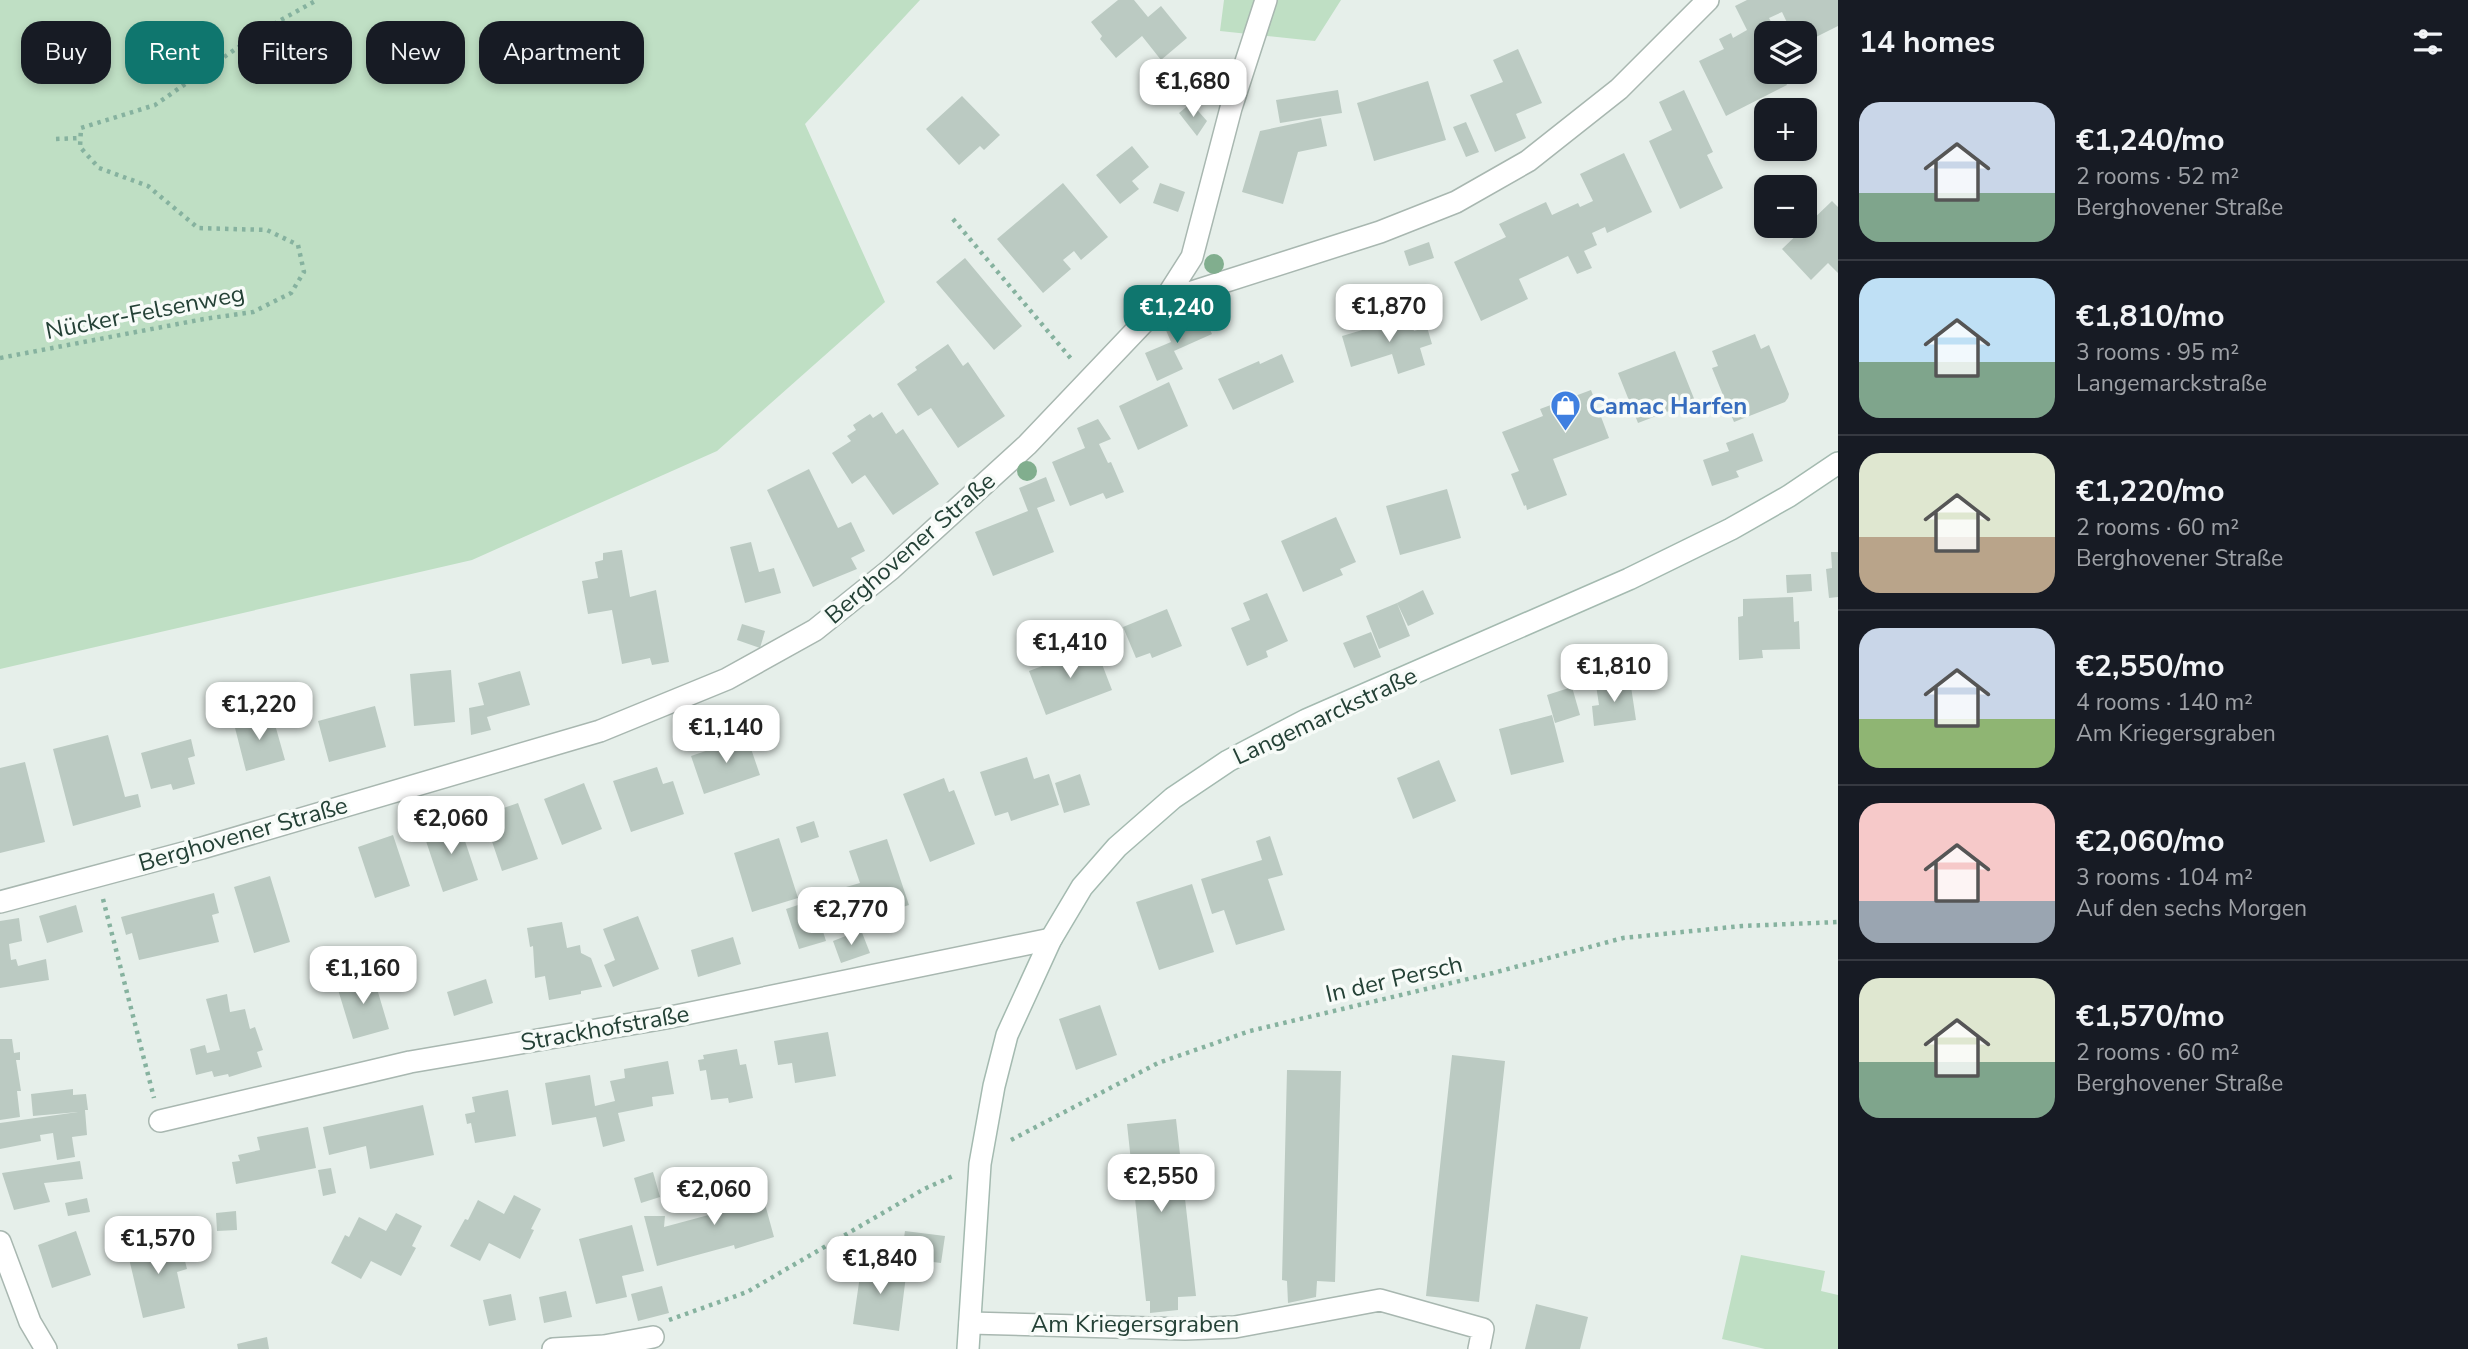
<!DOCTYPE html>
<meta charset="utf-8">
<style>
body{margin:0;font-family:"Nunito Sans",sans-serif;background:#20242c;color:#f1f3f6;height:100vh;display:flex;flex-direction:column;font-size:26px;white-space:nowrap}
*{box-sizing:border-box;margin:0}
p{font-size:23px;color:#9ea1a6}
.icon{flex:none;width:38px;height:38px;fill:none;stroke:currentColor;stroke-width:2;stroke-linecap:round;stroke-linejoin:round}
.map{position:relative;flex:1;overflow:hidden}
.details{display:flex;flex-direction:column;background:#171b24;width:630px}
.details>*{flex:none}
.guide{position:absolute;left:21px;top:21px;width:665px;height:63px;display:flex;gap:14px}
.fabs{position:absolute;left:1754px;top:21px;display:grid;gap:14px}
.fabs a{display:grid;place-items:center;width:63px;height:63px;border-radius:14px;background:#171b24;box-shadow:0 4px 10px #0003;font-size:35px}
.price{position:absolute;translate:-50% -60px;padding:0 16px;border-radius:14px;background:#fff;color:#222;font-size:23px;line-height:46px;filter:drop-shadow(0 2px 4px #0008)}
.price::after{content:'';position:absolute;left:50%;top:42px;width:21px;height:16px;margin-left:-10px;background:inherit;clip-path:polygon(0 0,100% 0,50% 100%)}
.price.current{background:#0f766e;color:#fff}
ul{padding:0;list-style:none}
li{display:flex;align-items:center;gap:21px;height:175px;padding:0 21px}
li+li{border-top:2px solid #363941}
li span{display:grid;place-items:center;flex:none;width:196px;height:140px;border-radius:21px;color:#555}
li>.icon{margin-inline-start:auto}
span .icon{width:84px;height:84px;fill:#fffc;stroke-width:1}
li b{font-size:30px}
h2{display:flex;justify-content:space-between;align-items:center;height:84px;padding:0 21px;font-size:30px}
.tag{padding:0 24px;border-radius:21px;background:#171b24;box-shadow:0 4px 10px #0003;font-size:24px;line-height:63px}
.tag.current{background:#0f766e;color:#fff}
main{display:flex;flex:1;min-height:0}
.map>svg:first-child{display:block}
</style>
<main>
<div class="map">
<svg width="1838" height="1349" viewBox="0 0 1838 1349">
<rect width="100%" height="100%" fill="#e6efea"/>
<path fill="#bfdfc4" d="M0 0H920L805 124 885 302 717 451 472 560 0 669Z
M1224 0H1341L1315 41 1220 31Z
M1741 1255 1825 1271 1821 1291 1838 1295V1349H1765L1722 1339Z"/>
<path fill="#bbcac2" d="M1118 0H1134L1148 17 1161 6 1187 38 1161 60 1142 36 1116 58 1100 39 1102 36 1091 22Z
M1747 0H1838V26L1804 43V33H1792L1782 12 1769 18 1777 33H1766V72H1781L1787 85 1726 116 1699 61 1724 49 1719 39 1731 33 1733 38 1747 30 1735 6Z
M1518 49 1542 103 1516 114 1526 138 1495 152 1470 95 1503 82 1493 60Z
M1428 81 1446 140 1374 161 1357 103Z
M1338 90 1342 113 1280 123 1276 100Z
M1684 90 1713 152 1707 155 1723 188 1680 209 1649 141 1672 130 1659 102Z
M962 96 1000 135 984 150 980 146 959 165 926 129Z
M1191 103 1207 121 1197 136 1179 113Z
M1321 118 1327 146 1298 152 1283 204 1242 192 1260 131Z
M1466 122 1479 152 1466 157 1453 127Z
M1132 146 1149 167 1132 181 1139 189 1120 204 1096 175Z
M1624 153 1652 212 1607 233 1605 227 1592 233 1597 245 1584 251 1592 268 1577 274 1568 256 1519 279 1528 299 1481 321 1454 262 1506 237 1499 224 1546 202 1552 215 1578 203 1580 207 1593 201 1580 174Z
M1063 183 1108 237 1081 260 1074 251 1063 260 1071 269 1043 293 997 239Z
M1160 183 1185 192 1178 212 1153 203Z
M1832 201 1838 207V273L1828 263 1811 280 1782 249Z
M1429 242 1434 258 1409 266 1404 251Z
M965 258 1022 326 994 350 936 282Z
M1202 312 1212 334 1174 351 1183 369 1157 381 1145 353 1171 342 1165 328Z
M1410 316 1414 331 1427 327 1432 344 1420 348 1425 365 1398 374 1392 354 1351 367 1342 336Z
M1755 334 1761 349 1769 345 1789 394 1788 398 1785 402 1734 422 1712 368 1718 366 1712 351Z
M948 344 963 366 968 362 1005 416 958 448 931 408 918 416 897 384 917 370 915 367Z
M1675 351 1695 401 1638 423 1618 373Z
M1282 354 1294 382 1233 410 1218 379 1259 361 1260 364Z
M1169 382 1188 426 1138 450 1119 406Z
M1591 390 1609 438 1553 459 1567 495 1527 510 1526 505 1524 506 1511 474 1519 471 1502 432 1543 416 1540 409Z
M882 412 896 434 903 429 939 484 893 515 865 475 852 484 832 453 851 441 847 436 856 430 853 425 870 414 873 418Z
M1098 419 1111 439 1099 444 1108 463 1111 462 1124 492 1106 499 1103 493 1070 506 1052 462 1085 448 1077 428Z
M1753 433 1763 461 1736 471 1739 477 1712 486 1703 460 1729 451 1726 443Z
M809 469 838 528 851 522 865 551 851 558 857 569 813 587 767 490Z
M1046 477 1055 501 1037 508 1054 552 993 576 975 532 1028 511 1019 488Z
M1447 489 1461 538 1400 555 1386 506Z
M1336 517 1356 562 1340 569 1343 575 1303 592 1281 541Z
M751 542 759 572 774 568 781 593 745 603 730 547Z
M622 550 630 597 656 590 669 662 652 665 650 658 622 664 612 610 588 614 582 581 598 578 595 562 603 560V553Z
M1831 552H1838V597L1829 598 1826 569 1832 568Z
M1811 574 1812 591 1787 593 1786 575Z
M1423 590 1434 614 1408 626 1397 603Z
M1267 593 1288 641 1266 651 1268 657 1247 666 1231 628 1250 620 1243 603Z
M1793 597 1794 622 1799 621 1800 649 1762 650 1763 658 1739 660 1738 617 1743 616V599Z
M1397 603 1410 636 1379 649 1366 616Z
M1167 609 1182 646 1152 658 1150 653 1136 658 1123 627Z
M742 624 765 631 760 648 737 640Z
M1371 632 1381 657 1354 668 1343 643Z
M1095 646 1112 690 1046 715 1029 671Z
M451 670 455 722 414 726 410 674Z
M520 671 530 705 487 717 491 730 471 735 469 708 484 705 478 683Z
M1630 680 1636 720 1594 726 1592 706 1599 705 1596 685Z
M1572 687 1580 715 1555 723 1547 695Z
M375 706 386 747 329 762 318 721Z
M272 714 285 760 246 771 234 724Z
M1552 715 1564 762 1511 775 1499 729Z
M108 735 125 797 138 794 141 807 73 826 53 749Z
M747 737 760 775 704 794 691 756Z
M191 739 195 756 188 758 195 784 173 790 171 784 151 789 141 753Z
M1027 757 1034 779 1049 774 1059 805 1011 821 1008 812 995 816 980 772Z
M1439 760 1456 801 1413 819 1397 778Z
M25 762 45 842 0 853V768Z
M657 767 663 784 673 781 684 814 631 832 613 781Z
M1080 774 1090 805 1064 813 1055 783Z
M944 778 949 792 954 790 975 844 930 862 903 794Z
M584 783 602 829 562 845 544 799Z
M518 803 538 859 502 871 483 815Z
M458 820 478 880 443 892 423 832Z
M814 821 819 837 801 843 796 827Z
M393 835 410 886 375 898 358 847Z
M1270 836 1283 875 1268 879 1285 930 1236 945 1224 910 1212 914 1201 879 1262 860 1256 841Z
M779 838 798 898 752 912 734 853Z
M887 839 909 905 871 917 868 909 855 914 846 887 860 883 849 851Z
M270 876 290 942 254 953 234 887Z
M1192 884 1214 952 1159 970 1136 902Z
M214 893 219 913 212 915 219 942 139 960 132 933 126 935 121 917Z
M813 900 826 941 799 949 786 909Z
M76 905 83 932 47 943 39 916Z
M638 916 659 969 613 987 604 965 615 960 603 929Z
M19 918 22 941 9 944 11 960 16 959 18 966 46 959 49 980 0 988V921Z
M562 922 567 948 580 945 581 953 591 958 602 987 581 991V994L549 1000 545 976 535 978 533 946 530 947 527 928Z
M861 930 870 953 841 963 833 941Z
M733 937 741 964 698 977 691 950Z
M372 972 389 1029 353 1039 336 983Z
M486 979 493 1003 454 1016 447 992Z
M227 994 230 1012 245 1009 250 1029 255 1027 263 1050 257 1052 262 1067 229 1077 228 1074 214 1077 212 1071 196 1075 190 1049 205 1045 207 1053 220 1050 206 999Z
M1100 1005 1117 1055 1076 1070 1059 1019Z
M828 1032 836 1076 795 1083 792 1063 778 1065 774 1041Z
M0 1039H12L14 1053 20 1052V1060H16L21 1091H17L20 1117 0 1120Z
M737 1049 740 1065 746 1064 753 1098 729 1103 728 1098 711 1100 706 1070 700 1071 698 1060 704 1059 703 1055Z
M1452 1055 1505 1061 1479 1302 1426 1296Z
M668 1061 674 1094 652 1097 653 1106 618 1113 625 1141 603 1147 596 1117 552 1125 545 1083 590 1075 595 1106 615 1101 610 1081 625 1078 624 1069Z
M1287 1070 1341 1071 1335 1282 1317 1281 1316 1297 1288 1303 1287 1281 1282 1280Z
M73 1089V1095L86 1094 88 1110H85L87 1135 72 1137 75 1157 57 1160 53 1133 40 1135 41 1141 0 1149V1123L78 1112 33 1116 31 1094Z
M508 1090 516 1136 475 1143 471 1123 467 1124 465 1114 475 1112 472 1097Z
M423 1105 434 1155 370 1169 366 1146 329 1155 323 1127Z
M1176 1119 1196 1296 1178 1297V1310L1150 1313V1301H1146L1127 1124Z
M308 1127 316 1168 236 1184 232 1162 240 1161 238 1155 260 1150 257 1137Z
M80 1161 83 1179 44 1183 50 1202 14 1210 2 1173Z
M331 1168 336 1193 323 1196 318 1170Z
M653 1172 660 1197 641 1203 634 1178Z
M757 1175 774 1237 735 1249 734 1245 657 1266 644 1216H665L664 1227 731 1209 734 1202 729 1182Z
M514 1195 541 1209 531 1229 534 1230 520 1259 489 1243 480 1261 450 1246 465 1219 468 1220 478 1200 504 1214Z
M87 1198 90 1212 68 1216 65 1203Z
M236 1211 237 1230 217 1231 216 1213Z
M396 1213 422 1226 412 1246 416 1248 401 1276 371 1261 361 1279 331 1263 345 1235 349 1237 359 1217 386 1231Z
M632 1225 644 1271 622 1276 627 1297 596 1304 579 1239Z
M76 1231 91 1275 52 1288 38 1245Z
M905 1231 945 1236 941 1263 901 1258Z
M179 1237 187 1269 177 1272 185 1308 143 1318 127 1250Z
M862 1262 907 1268 899 1331 853 1324Z
M662 1286 669 1313 638 1321 631 1294Z
M566 1291 572 1317 544 1323 539 1297Z
M511 1294 516 1320 489 1326 483 1300Z
M1536 1304 1588 1317 1580 1349H1525Z
M267 1337 269 1349H238L237 1344Z"/>
<g fill="none" stroke-linecap="round" stroke-linejoin="round">
<defs>
<path id="street" d="M1164 301 1192 257 1231 108 1266 0
M0 902 202 848 600 731 727 679 815 630 891 569 1027 445 1164 301 1380 232 1456 202 1528 161 1619 89 1708 0
M160 1121 410 1062 666 1018 1051 939
M0 1242 30 1322 46 1349
M970 1323 1185 1329 1235 1327 1380 1300 1483 1329 1479 1349
M553 1349 604 1346 653 1337"/>
<path id="secondary" d="M968 1349 980 1164 994 1086 1007 1035 1051 939 1082 887 1117 847 1173 798 1228 761 1306 720 1629 579 1731 529 1789 496 1838 463"/>
</defs>
<use href="#street" stroke="#a8b7b0" stroke-width="24"/>
<use href="#secondary" stroke="#a4bab0" stroke-width="24"/>
<path stroke="#86b29f" stroke-width="4.5" stroke-dasharray="3.5 5" stroke-linecap="butt" d="M56 139 80 138
M953 219 1073 361
M0 358 204 319 253 312 291 293 304 272 298 245 267 230 198 228 148 186 99 168 80 147 81 128 155 105 263 30 317 0
M103 899 154 1098
M1011 1140 1158 1063 1250 1031 1493 973 1623 938 1742 926 1838 922
M669 1320 747 1292 924 1189 953 1176"/>
<use href="#street" stroke="#fff" stroke-width="21"/>
<use href="#secondary" stroke="#fff" stroke-width="21"/>
</g>
<g fill="#81ae8e">
<circle cx="1214" cy="264" r="10"/>
<circle cx="1027" cy="471" r="10"/>
</g>
<defs>
<symbol id="shop-pin" viewBox="-11 -11 22 30"><path d="M0 17L-7.5 6A9.5 9.5 0 1 1 7.5 6Z" fill="#3f7fe0" stroke="#f7fbf8"/><path d="M-5-2.5h2.3a2.7 3.5 0 0 1 5.4 0H5L5.5 6h-11ZM-1.5-2.5h3a1.5 2.3 0 0 0-3 0Z" fill="#fff"/></symbol>
</defs>
<g fill-rule="evenodd">
<use href="#shop-pin" x="1548" y="388" width="35" height="47"/>
</g>
<g text-anchor="middle" stroke-width="7" stroke-linejoin="round" paint-order="stroke">
<g font-size="24" fill="#244136" stroke="#f7fbf8">
<text transform="translate(145 312) rotate(-11)" y="8">Nücker-Felsenweg</text>
<text transform="translate(910 548) rotate(-41)" y="8">Berghovener Straße</text>
<text transform="translate(1325 716) rotate(-25)" y="8">Langemarckstraße</text>
<text transform="translate(243 834) rotate(-16)" y="8">Berghovener Straße</text>
<text transform="translate(1394 979) rotate(-13)" y="8">In der Persch</text>
<text transform="translate(605 1028) rotate(-10)" y="8">Strackhofstraße</text>
<text x="1135" y="1332">Am Kriegersgraben</text>
</g>
<g font-size="24" font-weight="bold" fill="#366cbe" stroke="#f7fbf8" text-anchor="start">
<text x="1589" y="414">Camac Harfen</text>
</g>
</g>
</svg>
<div class="fabs">
<a><svg class="icon" aria-label="layers" viewBox="0 0 24 24"><path d="M12 4l9 5-9 5-9-5zM3 14l9 5 9-5"/></svg></a>
<a>+</a>
<a>−</a>
</div>
<b class="price" style="left:1193px;top:119px">€1,680</b>
<b class="price" style="left:1389px;top:344px">€1,870</b>
<b class="price current" style="left:1177px;top:345px">€1,240</b>
<b class="price" style="left:1070px;top:680px">€1,410</b>
<b class="price" style="left:1614px;top:704px">€1,810</b>
<b class="price" style="left:259px;top:742px">€1,220</b>
<b class="price" style="left:726px;top:765px">€1,140</b>
<b class="price" style="left:451px;top:856px">€2,060</b>
<b class="price" style="left:851px;top:947px">€2,770</b>
<b class="price" style="left:363px;top:1006px">€1,160</b>
<b class="price" style="left:1161px;top:1214px">€2,550</b>
<b class="price" style="left:714px;top:1227px">€2,060</b>
<b class="price" style="left:158px;top:1276px">€1,570</b>
<b class="price" style="left:880px;top:1296px">€1,840</b>
<div class="guide">
<a class="tag">Buy</a>
<a class="tag current">Rent</a>
<a class="tag">Filters</a>
<a class="tag">New</a>
<a class="tag">Apartment</a>
</div>
</div>
<section class="details">
<h2>14 homes<svg class="icon" aria-label="filters" viewBox="0 0 24 24"><path d="M4 7h16M4 17h16"/><circle cx="9" cy="7" r="2"/><circle cx="15" cy="17" r="2"/></svg></h2>
<ul>
<li><span style="background:linear-gradient(#c9d6e8 65%,#7fa58c 0)"><svg class="icon" aria-label="home" viewBox="0 0 24 24"><path d="M3 11l9-7 9 7M6 9v11h12V9"/></svg></span><div><b>€1,240/mo</b><p>2 rooms · 52 m²</p><p>Berghovener Straße</p></div></li>
<li><span style="background:linear-gradient(#bfe0f5 60%,#7fa58c 0)"><svg class="icon" aria-label="home" viewBox="0 0 24 24"><path d="M3 11l9-7 9 7M6 9v11h12V9"/></svg></span><div><b>€1,810/mo</b><p>3 rooms · 95 m²</p><p>Langemarckstraße</p></div></li>
<li><span style="background:linear-gradient(#dfe7d0 60%,#b9a48a 0)"><svg class="icon" aria-label="home" viewBox="0 0 24 24"><path d="M3 11l9-7 9 7M6 9v11h12V9"/></svg></span><div><b>€1,220/mo</b><p>2 rooms · 60 m²</p><p>Berghovener Straße</p></div></li>
<li><span style="background:linear-gradient(#c9d6e8 65%,#8fb573 0)"><svg class="icon" aria-label="home" viewBox="0 0 24 24"><path d="M3 11l9-7 9 7M6 9v11h12V9"/></svg></span><div><b>€2,550/mo</b><p>4 rooms · 140 m²</p><p>Am Kriegersgraben</p></div></li>
<li><span style="background:linear-gradient(#f6c9c9 70%,#9aa5b1 0)"><svg class="icon" aria-label="home" viewBox="0 0 24 24"><path d="M3 11l9-7 9 7M6 9v11h12V9"/></svg></span><div><b>€2,060/mo</b><p>3 rooms · 104 m²</p><p>Auf den sechs Morgen</p></div></li>
<li><span style="background:linear-gradient(#dfe7d0 60%,#7fa58c 0)"><svg class="icon" aria-label="home" viewBox="0 0 24 24"><path d="M3 11l9-7 9 7M6 9v11h12V9"/></svg></span><div><b>€1,570/mo</b><p>2 rooms · 60 m²</p><p>Berghovener Straße</p></div></li>
</ul>
</section>
</main>
